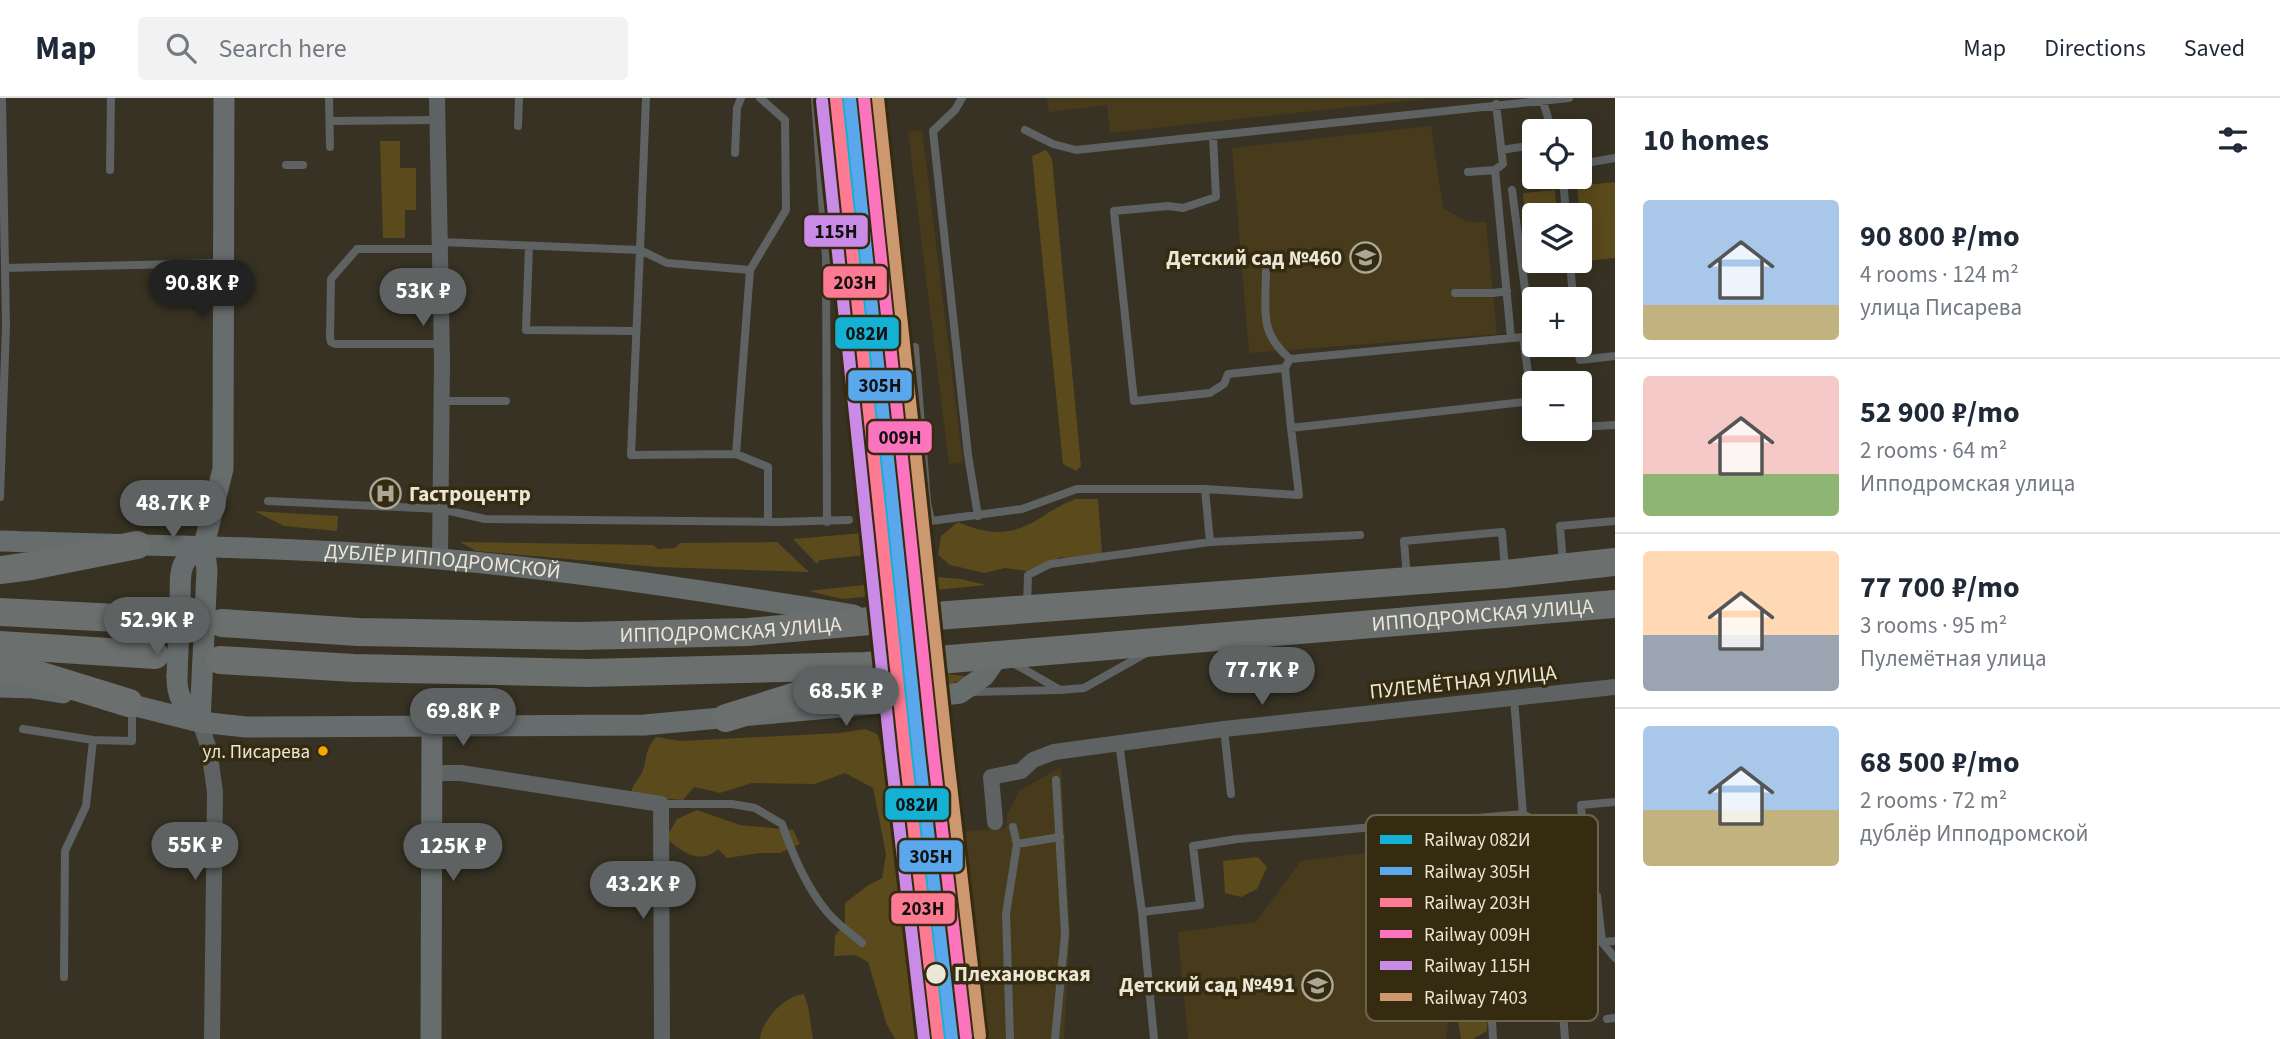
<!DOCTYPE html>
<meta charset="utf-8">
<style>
body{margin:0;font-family:"Source Sans 3",sans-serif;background:#f2f2f3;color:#1f2937;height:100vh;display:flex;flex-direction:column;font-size:26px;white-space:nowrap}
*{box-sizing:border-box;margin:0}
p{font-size:23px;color:#747a83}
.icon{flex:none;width:38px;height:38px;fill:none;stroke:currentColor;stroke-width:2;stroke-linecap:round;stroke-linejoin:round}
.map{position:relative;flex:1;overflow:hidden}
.sheet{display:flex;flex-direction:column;background:#fff;width:665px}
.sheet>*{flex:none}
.buttons{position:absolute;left:1522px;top:21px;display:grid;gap:14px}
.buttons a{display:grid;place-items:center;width:70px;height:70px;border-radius:7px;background:#fff;box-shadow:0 4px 18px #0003;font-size:35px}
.price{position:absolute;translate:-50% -60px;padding:0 16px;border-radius:24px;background:#5f6263;color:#fff;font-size:23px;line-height:46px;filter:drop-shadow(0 2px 4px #0008)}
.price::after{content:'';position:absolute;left:50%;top:42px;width:21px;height:16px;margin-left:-10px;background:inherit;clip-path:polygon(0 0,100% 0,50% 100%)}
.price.on{background:#222;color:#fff}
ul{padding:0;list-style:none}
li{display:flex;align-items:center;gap:21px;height:175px;padding:0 28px}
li+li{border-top:2px solid #e0e1e3}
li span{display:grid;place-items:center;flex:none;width:196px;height:140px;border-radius:7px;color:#555}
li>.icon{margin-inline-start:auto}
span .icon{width:84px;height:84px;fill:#fffc;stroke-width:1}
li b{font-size:30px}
h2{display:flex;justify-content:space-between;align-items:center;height:84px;padding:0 28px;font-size:30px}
header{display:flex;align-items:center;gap:42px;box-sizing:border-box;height:98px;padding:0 35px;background:#fff;border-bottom:2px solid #e0e1e3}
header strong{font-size:33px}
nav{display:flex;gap:38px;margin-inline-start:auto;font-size:24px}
.search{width:490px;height:63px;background:#f2f2f3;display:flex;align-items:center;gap:18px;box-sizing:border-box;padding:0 24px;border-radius:7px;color:#747a83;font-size:26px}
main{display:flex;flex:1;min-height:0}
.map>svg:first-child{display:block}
</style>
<header>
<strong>Map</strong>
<div class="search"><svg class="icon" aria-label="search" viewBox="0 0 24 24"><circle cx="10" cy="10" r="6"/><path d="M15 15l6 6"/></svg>Search here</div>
<nav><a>Map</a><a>Directions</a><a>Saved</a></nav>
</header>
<main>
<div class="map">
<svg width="1615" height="941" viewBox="0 0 1615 941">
<rect width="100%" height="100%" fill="#373223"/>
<path fill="#473b1b" d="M1047 0H1433L1110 35 1107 7 1049 14Z
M1431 28 1443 110 1467 124H1486L1497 236 1249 255 1232 50Z
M922 32 963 365 949 366 908 34Z
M1061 669 1070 834 1064 941H968L945 735 1006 730 1007 717 1019 693Z
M1462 743 1465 808 1446 941H1188L1178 834 1256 824 1301 763Z"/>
<path fill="#5a4a1c" d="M380 43H400V70H416V112H405V140H383Z
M1046 52 1052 61 1081 368 1076 373 1063 366 1032 58Z
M1615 84V160L1584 163 1577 88Z
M1555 92 1557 117H1535V154L1528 155 1523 95Z
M1076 401H1098L1102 454 1094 465 1061 459 1027 473 1005 470 985 475 950 467 938 457 941 438 958 424C985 436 1009 439 1037 422 1050 414 1061 406 1076 401Z
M254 413 338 418 337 433 284 428Z
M863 435 865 457 820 462 817 466 793 441Z
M460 444 653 447 658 451 675 450 680 445 777 444 809 474 658 469 476 453Z
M937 479 961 481 986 487 842 501 808 493Z
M949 576 970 579 946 587 824 600 860 583Z
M865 631 877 636 884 655 901 672 918 821 915 852 905 863 918 882 926 910 923 941H895L887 927 868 864 855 857 834 858 835 838 845 825V805L867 788 882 780 886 756 873 690 845 675 815 686 752 685 720 695 694 689 683 702 631 698C632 684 639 683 643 672 647 658 646 650 656 639L681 643 839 635Z
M697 712 740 727 793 732 800 746 780 755H760L727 760 718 751C701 768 680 753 666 740L677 721Z
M1258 759 1267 769 1257 791 1241 799 1225 795 1223 763Z
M1480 893 1488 909 1487 933 1473 941H1461L1458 924 1460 903Z
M804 896 808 908 813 941H760C762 922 785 897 804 896Z"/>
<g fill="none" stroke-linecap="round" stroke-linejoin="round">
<path stroke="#5e6262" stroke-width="8" d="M329 0 330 49
M646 0 640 152 667 165 750 172
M815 0 826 160 827 424
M962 0 955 12 933 33 968 357 978 418
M1542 0 1552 33
M330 23 438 22
M518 28 519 0
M1025 32 1053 46 1076 52 1569 0
M1213 39 1216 99 1183 110 1168 108 1114 113 1134 303 1210 295 1224 286 1228 276 1285 270 1291 330
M1501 52 1535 47
M735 55 737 10 741 0
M1580 66 1615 60
M286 67H303
M110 72 111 0
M1495 72 1503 66 1496 6
M1468 74 1495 72 1511 240
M1563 79 1566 117
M1512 92 1531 237
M440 144 640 152 631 357 736 356 750 172 786 112 785 22 760 0
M529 148 526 232 636 233
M440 151H357L331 181 330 240 331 244 335 246H442
M1570 163 1573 201
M5 170 223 165
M1266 173C1266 211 1258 234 1290 261
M1455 195H1493L1507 193
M1577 247 1580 262 1615 258
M915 249 927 404 931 423 1022 411 1077 391H1205L1299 397 1291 330 1532 303 1523 239 1535 237
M1285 270 1290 261 1523 239
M442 303H506
M1580 329 1615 327
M1549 331H1560
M736 356 768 369V424
M1205 391 1210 444
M0 399 6 228 2 0
M268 403 441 411 485 421 777 424 849 422
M1563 466 1560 428 1615 423
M1407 480 1404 443 1502 434 1505 472
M1027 508 1028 477 1050 466 1210 444 1360 437
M1013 565 1060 592 1084 590 1148 554
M970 594 1058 592
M1514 600 1523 716 1542 726 1553 787 1565 941
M23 631 93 642
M1224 631 1231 696
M1119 645 1142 814 1154 941
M661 706H732L755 710 782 726C793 757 806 789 828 815 837 826 851 835 862 845
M1481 720 1485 797
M1542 726 1582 722 1581 707 1615 704
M1017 746 1060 739
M1597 798 1602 844 1615 843
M1142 814 1200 807 1193 748 1237 741 1523 716
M1602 844 1615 860
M64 879 65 753 86 708 93 642 132 643V610
M1607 921 1615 920
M1010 941 1006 816 1017 746 1013 729
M1055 941 1065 836 1056 682
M1493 941 1485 797 1553 787"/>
<path stroke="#5e6262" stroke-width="16" d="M437 0 442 262 440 461
M200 624 209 651 215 694 212 941
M433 675H461L661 706 662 941
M995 724 991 679 1021 673 1033 662 1054 654 1224 631 1615 589"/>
<g stroke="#676c6c" stroke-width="21">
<path id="s1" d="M0 443C147 448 293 448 440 461 579 473 717 495 854 517"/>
<path d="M180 505C181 473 176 465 204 447"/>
<path d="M177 578C176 599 185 610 200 624"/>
<path d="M0 589 32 590 63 595"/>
<path d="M116 603 200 624 246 629 644 627 883 605 960 595 984 578 999 557"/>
<path d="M200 624 207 472 204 447 223 371 224 0"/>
<path d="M431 941 432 629"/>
</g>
<g stroke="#6b6f6e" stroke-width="28">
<path d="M0 472 31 468 137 447"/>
<path d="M0 514 156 522"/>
<path id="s2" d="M222 525 358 534 579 538 748 534 881 522 1505 476 1615 464"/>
<path d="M0 547 155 557"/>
<path id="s3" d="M220 562 354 570 588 575 866 568 1615 506"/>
<path d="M0 571 35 576 129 605"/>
<path d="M726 620 796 598 851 574"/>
</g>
<path stroke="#676c6c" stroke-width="21" d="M177 578 180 505"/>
<defs>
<path id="rail-1" d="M842 0C876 314 907 628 943 941"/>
<path id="rail-2" d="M850 0 919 655 952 941"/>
<path id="rail-3" d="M836 1 905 656 938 941"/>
<path id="rail-4" d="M864 0 933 653 966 939"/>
<path id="rail-5" d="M822 3 891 658 924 941"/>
<path id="rail-6" d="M878 0 947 652 980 938"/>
</defs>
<use href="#rail-1" stroke="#352b10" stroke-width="18"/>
<use href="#rail-2" stroke="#352b10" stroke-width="18"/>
<use href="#rail-3" stroke="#352b10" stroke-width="18"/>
<use href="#rail-4" stroke="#352b10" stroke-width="18"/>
<use href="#rail-5" stroke="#352b10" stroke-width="18"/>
<use href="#rail-6" stroke="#352b10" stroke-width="18"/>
<use href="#rail-1" stroke="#13b2d5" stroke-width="12"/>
<use href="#rail-2" stroke="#5aa8eb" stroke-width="12"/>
<use href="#rail-3" stroke="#fe7a93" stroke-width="12"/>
<use href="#rail-4" stroke="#fc73be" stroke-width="12"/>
<use href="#rail-5" stroke="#ca8be6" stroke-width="12"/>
<use href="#rail-6" stroke="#cd976f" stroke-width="12"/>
</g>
<defs>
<symbol id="school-ring" viewBox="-11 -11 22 22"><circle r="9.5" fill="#352b10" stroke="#ada798" stroke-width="1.5"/><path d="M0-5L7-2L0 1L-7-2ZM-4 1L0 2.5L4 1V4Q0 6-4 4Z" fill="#ada798"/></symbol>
<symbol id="hospital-ring" viewBox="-11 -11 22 22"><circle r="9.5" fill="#352b10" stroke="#ada798" stroke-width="1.5"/><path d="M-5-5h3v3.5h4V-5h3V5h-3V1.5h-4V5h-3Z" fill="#ada798"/></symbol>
</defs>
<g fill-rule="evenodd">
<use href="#school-ring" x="1348" y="142" width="35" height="35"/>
<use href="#hospital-ring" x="368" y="378" width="35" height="35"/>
<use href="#school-ring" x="1300" y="870" width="35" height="35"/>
</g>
<circle fill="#f7a600" stroke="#352b10" stroke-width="2.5" cx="323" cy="653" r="6"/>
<circle fill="#ece6d7" stroke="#352b10" stroke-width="2.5" cx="936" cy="876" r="11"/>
<g text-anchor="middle" stroke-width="7" stroke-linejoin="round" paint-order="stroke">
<g font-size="19" fill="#ece6d7" stroke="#352b10" text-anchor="end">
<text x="310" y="660">ул. Писарева</text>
</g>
<g font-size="21" font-weight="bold" fill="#ece6d7" stroke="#352b10" text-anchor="end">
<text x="1342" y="167">Детский сад №460</text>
<text x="409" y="403" text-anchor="start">Гастроцентр</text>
<text x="1295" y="894">Детский сад №491</text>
</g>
<g font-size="21" fill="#ece6d7" stroke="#352b10">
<text dy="7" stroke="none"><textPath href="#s1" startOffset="443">ДУБЛЁР ИППОДРОМСКОЙ</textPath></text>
<text dy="7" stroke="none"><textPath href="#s3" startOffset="1265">ИППОДРОМСКАЯ УЛИЦА</textPath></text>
<text dy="7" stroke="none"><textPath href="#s2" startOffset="509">ИППОДРОМСКАЯ УЛИЦА</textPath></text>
<text transform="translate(1463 584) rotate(-6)" y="7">ПУЛЕМЁТНАЯ УЛИЦА</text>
</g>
<g font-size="21" font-weight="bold" fill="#ece6d7" stroke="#352b10" text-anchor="start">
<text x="954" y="883">Плехановская</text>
</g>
</g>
<rect x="1366" y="717" width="232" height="206" rx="10" fill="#352b10" stroke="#6c634c" stroke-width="2"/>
<rect x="1380" y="737" width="32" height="9" fill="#13b2d5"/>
<rect x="1380" y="769" width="32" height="8" fill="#5aa8eb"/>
<rect x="1380" y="800" width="32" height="9" fill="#fe7a93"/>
<rect x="1380" y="832" width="32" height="8" fill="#fc73be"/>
<rect x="1380" y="863" width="32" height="9" fill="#ca8be6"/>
<rect x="1380" y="895" width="32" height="8" fill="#cd976f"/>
<g font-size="19" fill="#ece6d7">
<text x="1424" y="748">Railway 082И</text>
<text x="1424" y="780">Railway 305Н</text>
<text x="1424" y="811">Railway 203Н</text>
<text x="1424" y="843">Railway 009Н</text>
<text x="1424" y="874">Railway 115Н</text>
<text x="1424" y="906">Railway 7403</text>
</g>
<g stroke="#352b10" stroke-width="2.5">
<rect x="803" y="116" width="66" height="34" rx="7" fill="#ca8be6"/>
<rect x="822" y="167" width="66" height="34" rx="7" fill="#fe7a93"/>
<rect x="834" y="218" width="66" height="34" rx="7" fill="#13b2d5"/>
<rect x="847" y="271" width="66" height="33" rx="7" fill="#5aa8eb"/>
<rect x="867" y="322" width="66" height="34" rx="7" fill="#fc73be"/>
<rect x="884" y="689" width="66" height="34" rx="7" fill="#13b2d5"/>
<rect x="898" y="741" width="66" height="34" rx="7" fill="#5aa8eb"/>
<rect x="890" y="794" width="66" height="33" rx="7" fill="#fe7a93"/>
</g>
<g font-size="19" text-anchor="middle" font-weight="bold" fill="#111">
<text x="836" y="140">115Н</text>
<text x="855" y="191">203Н</text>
<text x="867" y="242">082И</text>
<text x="880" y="294">305Н</text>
<text x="900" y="346">009Н</text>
<text x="917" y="713">082И</text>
<text x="931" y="765">305Н</text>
<text x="923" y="817">203Н</text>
</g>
</svg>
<div class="buttons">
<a><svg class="icon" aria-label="locate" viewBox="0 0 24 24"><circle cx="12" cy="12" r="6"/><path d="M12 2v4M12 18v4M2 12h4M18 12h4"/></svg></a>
<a><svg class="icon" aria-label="layers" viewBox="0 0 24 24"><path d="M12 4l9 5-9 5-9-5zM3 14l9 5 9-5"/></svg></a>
<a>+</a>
<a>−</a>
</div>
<b class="price on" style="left:202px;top:222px">90.8K ₽</b>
<b class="price" style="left:423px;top:230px">53K ₽</b>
<b class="price" style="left:173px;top:442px">48.7K ₽</b>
<b class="price" style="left:157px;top:559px">52.9K ₽</b>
<b class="price" style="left:1262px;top:609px">77.7K ₽</b>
<b class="price" style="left:846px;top:630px">68.5K ₽</b>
<b class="price" style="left:463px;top:650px">69.8K ₽</b>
<b class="price" style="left:195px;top:784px">55K ₽</b>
<b class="price" style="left:453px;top:785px">125K ₽</b>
<b class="price" style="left:643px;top:823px">43.2K ₽</b>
</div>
<section class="sheet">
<h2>10 homes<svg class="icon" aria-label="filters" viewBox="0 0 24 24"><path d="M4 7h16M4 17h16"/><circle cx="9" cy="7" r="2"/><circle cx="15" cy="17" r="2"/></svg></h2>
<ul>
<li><span style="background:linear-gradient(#a9c7e8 75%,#c2b280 0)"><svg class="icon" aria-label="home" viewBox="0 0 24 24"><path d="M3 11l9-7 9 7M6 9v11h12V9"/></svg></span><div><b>90 800 ₽/mo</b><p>4 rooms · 124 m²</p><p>улица Писарева</p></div></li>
<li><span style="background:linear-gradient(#f6c9c9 70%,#8fb573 0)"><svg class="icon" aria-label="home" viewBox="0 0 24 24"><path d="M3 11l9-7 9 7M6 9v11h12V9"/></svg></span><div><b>52 900 ₽/mo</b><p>2 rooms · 64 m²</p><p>Ипподромская улица</p></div></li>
<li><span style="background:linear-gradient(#ffd9b3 60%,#9aa5b1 0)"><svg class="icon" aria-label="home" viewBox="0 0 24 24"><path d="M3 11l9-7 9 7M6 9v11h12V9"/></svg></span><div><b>77 700 ₽/mo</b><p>3 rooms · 95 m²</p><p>Пулемётная улица</p></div></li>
<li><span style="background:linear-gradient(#a9c7e8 60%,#c2b280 0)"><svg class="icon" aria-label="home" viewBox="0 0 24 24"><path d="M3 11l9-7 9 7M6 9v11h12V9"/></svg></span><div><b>68 500 ₽/mo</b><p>2 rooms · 72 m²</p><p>дублёр Ипподромской</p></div></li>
</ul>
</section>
</main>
